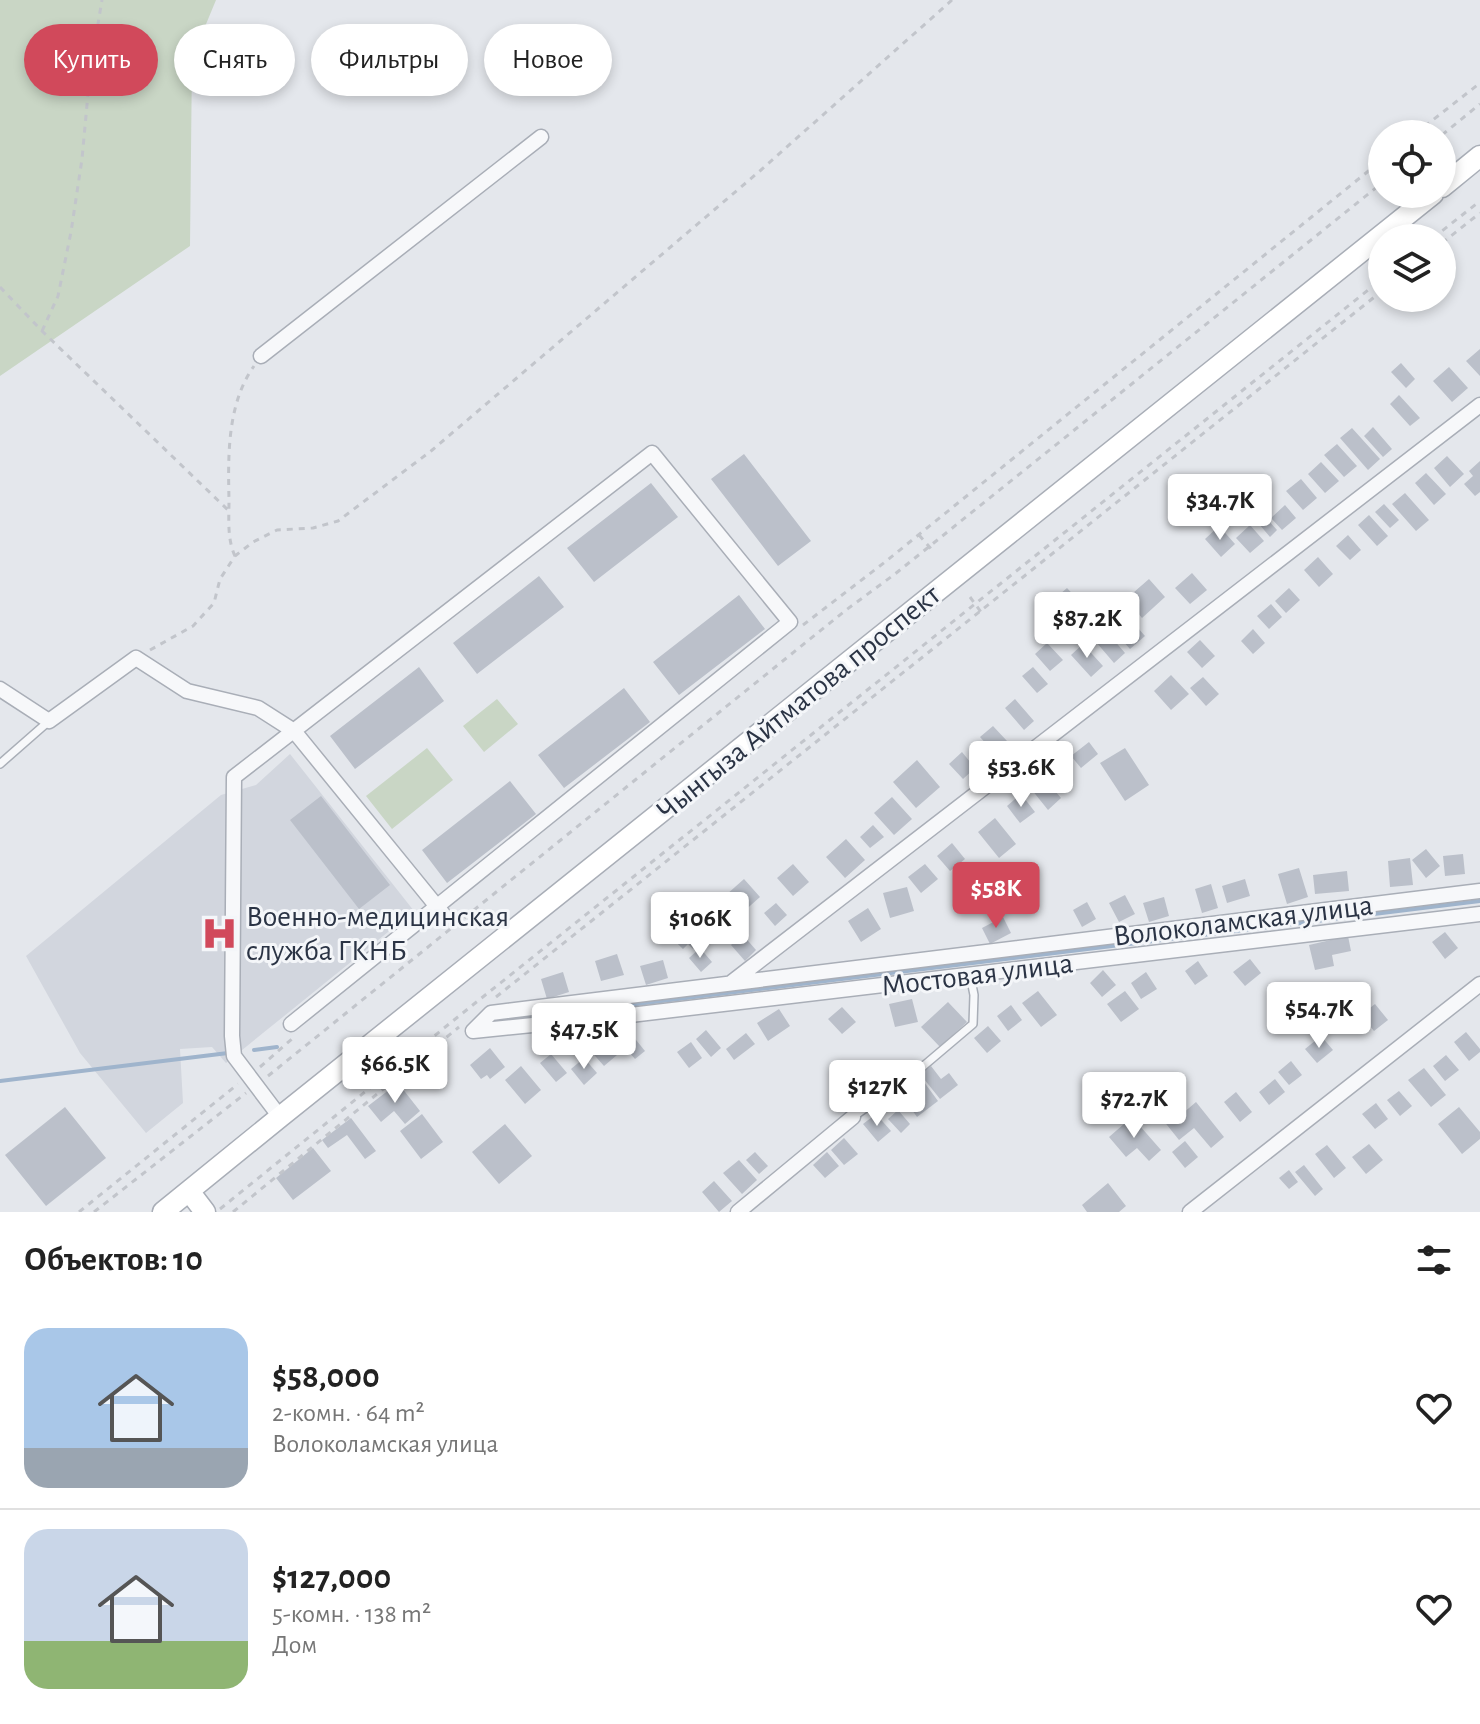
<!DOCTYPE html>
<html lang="ru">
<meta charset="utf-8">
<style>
body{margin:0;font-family:"Alegreya Sans",sans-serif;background:#f2f2f2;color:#222;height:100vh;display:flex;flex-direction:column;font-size:30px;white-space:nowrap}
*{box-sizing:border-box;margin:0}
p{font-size:26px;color:#767676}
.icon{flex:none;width:44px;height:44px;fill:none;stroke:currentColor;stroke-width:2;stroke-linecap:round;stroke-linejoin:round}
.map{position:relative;height:1212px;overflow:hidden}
.sheet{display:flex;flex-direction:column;background:#fff;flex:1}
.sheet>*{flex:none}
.banner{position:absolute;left:24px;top:24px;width:800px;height:72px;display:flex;gap:16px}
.fabs{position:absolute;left:1368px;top:120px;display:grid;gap:16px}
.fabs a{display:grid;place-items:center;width:88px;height:88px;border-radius:50%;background:#fff;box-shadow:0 4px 12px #0003;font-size:40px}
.price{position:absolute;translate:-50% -68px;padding:0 18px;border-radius:8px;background:#fff;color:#222;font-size:26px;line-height:52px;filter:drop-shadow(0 2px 4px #0008)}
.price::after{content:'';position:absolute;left:50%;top:48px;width:24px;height:18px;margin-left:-12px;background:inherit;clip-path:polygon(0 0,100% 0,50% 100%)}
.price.on{background:#d1495b;color:#fff}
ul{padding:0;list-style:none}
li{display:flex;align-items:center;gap:24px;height:200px;padding:0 24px}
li+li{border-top:2px solid #e0e0e0}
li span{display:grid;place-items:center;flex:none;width:224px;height:160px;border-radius:24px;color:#555}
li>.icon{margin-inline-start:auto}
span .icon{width:96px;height:96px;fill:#fffc;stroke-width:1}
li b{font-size:34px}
h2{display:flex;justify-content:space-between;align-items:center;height:96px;padding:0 24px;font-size:34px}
.chip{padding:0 28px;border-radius:36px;background:#fff;box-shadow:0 4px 12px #0003;font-size:28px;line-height:72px}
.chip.on{background:#d1495b;color:#fff}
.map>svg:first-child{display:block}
</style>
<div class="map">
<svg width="1480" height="1212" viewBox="0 0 1480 1212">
<rect width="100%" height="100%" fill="#e4e7ec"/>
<path fill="#d2d6de" d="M290 754 414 911 226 1063 212 1047 180 1049 183 1103 146 1133 80 1053 26 956 221 795 256 785Z"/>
<path fill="#c9d6c5" d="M0 0H216L192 58 190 246 0 376Z
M497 699 518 724 484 752 463 726Z
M427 748 453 780 392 829 366 796Z"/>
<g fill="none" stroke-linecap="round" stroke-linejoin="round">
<path stroke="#9fb4cc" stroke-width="4" d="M490 1022 1480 901
M254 1050 277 1047
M0 1081 228 1053"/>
</g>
<path fill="#bbc0ca" d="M1480 349V376L1466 361Z
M1401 363 1415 379 1406 388 1391 372Z
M1449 367 1468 388 1452 402 1433 381Z
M1399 395 1420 418 1410 426 1390 404Z
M1373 427 1392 449 1383 457 1364 436Z
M1352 428 1380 459 1368 470 1340 438Z
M1337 444 1357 466 1344 477 1324 455Z
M744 454 811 541 778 566 711 479Z
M1447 456 1464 474 1450 487 1434 468Z
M1480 461V492L1475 496 1464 484 1473 476 1469 471Z
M1321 462 1339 481 1325 493 1308 474Z
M1426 473 1446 494 1434 505 1415 483Z
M1301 479 1317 498 1303 510 1286 491Z
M651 483 678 517 594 582 567 548Z
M1405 493 1429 520 1416 531 1392 504Z
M1384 504 1399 520 1390 528 1375 512Z
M1285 505 1296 518 1282 530 1271 518Z
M1369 515 1388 536 1377 546 1358 525Z
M1266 518 1277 530 1270 537 1259 524Z
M1250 525 1264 541 1250 553 1236 538Z
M1219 526 1235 544 1221 557 1205 539Z
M1348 535 1361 550 1350 560 1336 546Z
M1318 557 1333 574 1319 587 1304 570Z
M1192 573 1207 590 1190 604 1175 588Z
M539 576 564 607 477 674 453 643Z
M1149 579 1165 597 1142 618 1126 599Z
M1067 588 1094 617 1079 630 1053 600Z
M1289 588 1300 600 1286 613 1275 601Z
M739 595 765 629 679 695 653 662Z
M1271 604 1282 617 1269 629 1257 616Z
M1130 619 1145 636 1130 649 1115 632Z
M1253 629 1265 643 1253 654 1241 641Z
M1107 632 1125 653 1114 663 1096 642Z
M1200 640 1215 656 1202 668 1187 652Z
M1047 643 1063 660 1050 671 1035 654Z
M1083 644 1103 666 1091 677 1071 655Z
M419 667 444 701 355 769 330 736Z
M1033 667 1048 684 1037 693 1022 676Z
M1171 675 1189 694 1171 710 1154 691Z
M1203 677 1219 694 1206 706 1190 688Z
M624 688 650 722 564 788 538 755Z
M1015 699 1034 721 1024 730 1005 708Z
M993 726 1007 741 994 753 980 737Z
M1089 742 1098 754 1081 768 1071 756Z
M1125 748 1149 785 1125 801 1100 763Z
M962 752 975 768 963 779 949 764Z
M917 760 940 787 916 808 893 782Z
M1045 779 1061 798 1048 810 1032 790Z
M510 781 536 814 447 883 422 850Z
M1021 794 1035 812 1020 823 1007 806Z
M321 796 390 885 359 909 290 820Z
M892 797 912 819 894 835 874 813Z
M995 818 1016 844 999 858 978 832Z
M873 825 884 837 870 848 860 837Z
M846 839 865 860 845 878 826 857Z
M952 843 965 859 950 871 937 856Z
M1426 849 1440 866 1426 878 1412 860Z
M1463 854 1465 874 1445 876 1443 856Z
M1410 858 1413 885 1390 887 1388 861Z
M793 864 809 882 793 896 777 878Z
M925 864 938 879 921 893 908 877Z
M1299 868 1308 897 1287 904 1278 874Z
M1347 871 1349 891 1315 894 1313 875Z
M744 879 760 897 742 913 726 895Z
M1245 879 1250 896 1227 903 1222 886Z
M1211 884 1218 908 1202 913 1195 889Z
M907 887 914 911 890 918 883 893Z
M1125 895 1135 914 1119 922 1109 903Z
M663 896 705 937 693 949 688 944 683 949 655 922 660 917 651 908Z
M1164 897 1169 916 1149 922 1143 903Z
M1087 902 1096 919 1082 927 1073 910Z
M776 903 787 915 775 926 764 913Z
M868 908 881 929 861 942 848 921Z
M1003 917 1011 933 990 944 982 928Z
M1445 932 1458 948 1445 959 1432 942Z
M742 934 756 950 745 961 731 945Z
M1348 936 1351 951 1332 955 1334 966 1315 970 1309 945Z
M700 948 712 962 701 972 689 958Z
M617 954 624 975 601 981 595 961Z
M1250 959 1261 973 1245 986 1233 972Z
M663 960 668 978 646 985 640 966Z
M1198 961 1208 976 1195 985 1185 971Z
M1103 970 1116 985 1102 997 1090 983Z
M563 972 569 992 547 999 541 979Z
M1146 972 1157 989 1141 999 1131 983Z
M1038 991 1057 1015 1041 1027 1022 1003Z
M1125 991 1139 1009 1121 1022 1107 1004Z
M912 999 918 1022 895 1027 889 1004Z
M948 1002 967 1022 940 1047 921 1027Z
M1375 1004 1388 1020 1374 1031 1361 1015Z
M1011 1005 1022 1020 1008 1031 997 1016Z
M842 1007 856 1022 842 1034 828 1019Z
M779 1009 790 1026 768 1041 757 1023Z
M988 1026 1001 1041 987 1053 974 1038Z
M706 1030 721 1048 711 1057 696 1039Z
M1466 1032 1480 1049V1052L1469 1061 1454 1042Z
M746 1033 755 1044 734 1060 726 1049Z
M632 1035 645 1051 635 1059 622 1044Z
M1321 1036 1333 1050 1317 1063 1305 1049Z
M602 1037 617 1055 604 1066 589 1049Z
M691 1042 702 1058 689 1068 677 1052Z
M490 1048 505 1067 490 1079 487 1075 481 1079 470 1065Z
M551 1054 567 1073 556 1082 540 1063Z
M1446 1055 1459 1070 1445 1081 1433 1066Z
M584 1058 597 1073 584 1085 571 1069Z
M1291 1061 1302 1075 1289 1085 1278 1072Z
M521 1066 541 1090 525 1104 505 1080Z
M931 1066 941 1079 949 1073 958 1085 940 1099 920 1074Z
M1424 1068 1446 1095 1431 1107 1408 1080Z
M1275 1079 1285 1092 1269 1105 1259 1092Z
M924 1082 938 1101 917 1117 903 1097Z
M398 1083 420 1111 405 1124 394 1111 381 1122 368 1106Z
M1399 1091 1412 1106 1400 1116 1387 1100Z
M1236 1092 1252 1112 1240 1122 1224 1102Z
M1196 1102 1224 1137 1211 1148 1194 1128 1179 1140 1163 1120 1178 1108 1182 1114Z
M1376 1103 1388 1119 1375 1129 1362 1114Z
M65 1107 106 1158 46 1206 5 1155Z
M1459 1107 1480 1132V1139L1462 1154 1438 1124Z
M898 1110 910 1124 901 1133 888 1119Z
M422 1114 443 1142 421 1159 400 1131Z
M876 1114 891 1131 878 1142 863 1124Z
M1132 1117 1161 1150 1149 1161 1137 1148 1126 1157 1109 1137Z
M351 1118 376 1151 365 1159 347 1135 328 1148 322 1140Z
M505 1124 532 1156 499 1184 472 1152Z
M844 1138 858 1154 844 1165 831 1150Z
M1185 1141 1198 1157 1185 1168 1172 1152Z
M1369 1144 1383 1160 1366 1174 1352 1157Z
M1327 1145 1346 1168 1334 1178 1315 1154Z
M313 1148 331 1171 293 1200 276 1178Z
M755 1152 768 1166 759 1174 746 1160Z
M827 1152 839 1166 825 1178 813 1165Z
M739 1160 757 1180 742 1194 723 1173Z
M1304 1165 1323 1189 1315 1196 1295 1172Z
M1289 1170 1298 1182 1289 1189 1279 1178Z
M714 1181 732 1201 719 1212 702 1192Z
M1108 1183 1126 1206 1119 1212H1087L1082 1205Z"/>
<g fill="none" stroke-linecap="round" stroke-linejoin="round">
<defs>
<path id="lane" d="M0 764 49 721
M853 1117 914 1074 973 1024 974 995 970 975"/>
<path id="street" d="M261 356 541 137
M0 689 49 721 136 658 187 691 258 708 294 731 443 914
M732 982 1480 405
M473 1031 491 1013 1480 891
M473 1031 622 1016 1480 914
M280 1117 234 1056 232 1036 234 777 652 453 790 622 291 1024
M738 1212 853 1117
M1190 1212 1480 984"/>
<path id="secondary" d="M1442 187 1480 156
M189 1191 205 1212
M163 1212 280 1117 1433 194"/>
</defs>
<use href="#lane" stroke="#a9aeb7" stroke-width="10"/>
<use href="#street" stroke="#a9aeb7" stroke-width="17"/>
<use href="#secondary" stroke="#a9aeb7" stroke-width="23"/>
<path stroke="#c2c5cb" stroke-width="3" stroke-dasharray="6 6" stroke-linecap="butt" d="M1415 134 1480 83
M1442 135 1480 104
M1433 238 1480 201
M1442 243 1480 213
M0 287 42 331 229 511
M42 331 58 296 71 232 82 159 90 72 102 0
M919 535 932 550
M235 556C227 539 229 519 229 500 228 456 227 404 254 366
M970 597 981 612
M803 625 885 562 1382 160
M150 650 193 626 214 603 220 579 235 556 253 542 277 530 313 528 338 521 431 451 761 170 952 0
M496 997 1382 291
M260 1067 293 1038
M268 1076 846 610 895 574 1382 183
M220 1209 454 1020 1382 279
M79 1212 238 1084
M94 1212 246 1093
M233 1212 459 1027"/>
<use href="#lane" stroke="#f7f8fa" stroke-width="7"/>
<use href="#street" stroke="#f7f8fa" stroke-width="14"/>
<use href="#secondary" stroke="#fff" stroke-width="20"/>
</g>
<defs>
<symbol id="hospital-bare" viewBox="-9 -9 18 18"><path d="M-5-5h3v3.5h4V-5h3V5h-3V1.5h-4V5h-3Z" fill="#d1495b" stroke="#f4f6f9" stroke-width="2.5" paint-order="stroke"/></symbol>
</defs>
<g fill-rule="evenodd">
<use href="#hospital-bare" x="194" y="908" width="51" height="51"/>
</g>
<g text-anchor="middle" stroke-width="6" stroke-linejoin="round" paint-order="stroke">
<g font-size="30" fill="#2b3445" stroke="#f4f6f9">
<text transform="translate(798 702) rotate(-39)" y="10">Чынгыза Айтматова проспект</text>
<text transform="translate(1243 920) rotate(-7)" y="10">Волоколамская улица</text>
<text transform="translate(977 974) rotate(-7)" y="10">Мостовая улица</text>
</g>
<g font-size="30" fill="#2b3445" stroke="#f4f6f9" text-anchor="start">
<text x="246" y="926">Военно-медицинская<tspan x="246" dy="34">служба ГКНБ</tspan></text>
</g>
</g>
</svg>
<div class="fabs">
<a><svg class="icon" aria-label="locate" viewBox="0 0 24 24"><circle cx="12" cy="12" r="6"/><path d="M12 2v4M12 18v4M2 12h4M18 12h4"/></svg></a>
<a><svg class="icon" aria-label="layers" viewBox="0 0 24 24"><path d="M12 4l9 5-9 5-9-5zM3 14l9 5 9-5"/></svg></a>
</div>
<b class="price" style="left:1220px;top:542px">$34.7K</b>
<b class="price" style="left:1087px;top:660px">$87.2K</b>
<b class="price" style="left:1021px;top:809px">$53.6K</b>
<b class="price on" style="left:996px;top:930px">$58K</b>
<b class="price" style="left:700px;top:960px">$106K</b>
<b class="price" style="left:1319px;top:1050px">$54.7K</b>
<b class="price" style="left:584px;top:1071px">$47.5K</b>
<b class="price" style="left:395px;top:1105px">$66.5K</b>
<b class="price" style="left:877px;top:1128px">$127K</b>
<b class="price" style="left:1134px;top:1140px">$72.7K</b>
<div class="banner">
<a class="chip on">Купить</a>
<a class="chip">Снять</a>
<a class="chip">Фильтры</a>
<a class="chip">Новое</a>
</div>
</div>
<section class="sheet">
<h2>Объектов: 10<svg class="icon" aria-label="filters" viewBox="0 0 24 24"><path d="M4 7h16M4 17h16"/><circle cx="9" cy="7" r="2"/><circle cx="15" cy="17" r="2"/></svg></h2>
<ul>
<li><span style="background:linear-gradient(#a9c7e8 75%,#9aa5b1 0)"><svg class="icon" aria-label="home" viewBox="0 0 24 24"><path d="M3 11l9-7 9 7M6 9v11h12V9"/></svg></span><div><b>$58,000</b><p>2-комн. · 64 m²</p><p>Волоколамская улица</p></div><svg class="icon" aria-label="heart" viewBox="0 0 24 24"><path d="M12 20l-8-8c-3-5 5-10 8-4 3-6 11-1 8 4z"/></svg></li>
<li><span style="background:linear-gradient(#c9d6e8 70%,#8fb573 0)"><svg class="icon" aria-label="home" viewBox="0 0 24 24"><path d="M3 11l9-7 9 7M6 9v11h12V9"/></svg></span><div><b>$127,000</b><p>5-комн. · 138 m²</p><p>Дом</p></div><svg class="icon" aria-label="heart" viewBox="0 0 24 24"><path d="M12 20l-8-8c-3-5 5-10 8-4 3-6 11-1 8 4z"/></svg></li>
</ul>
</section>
